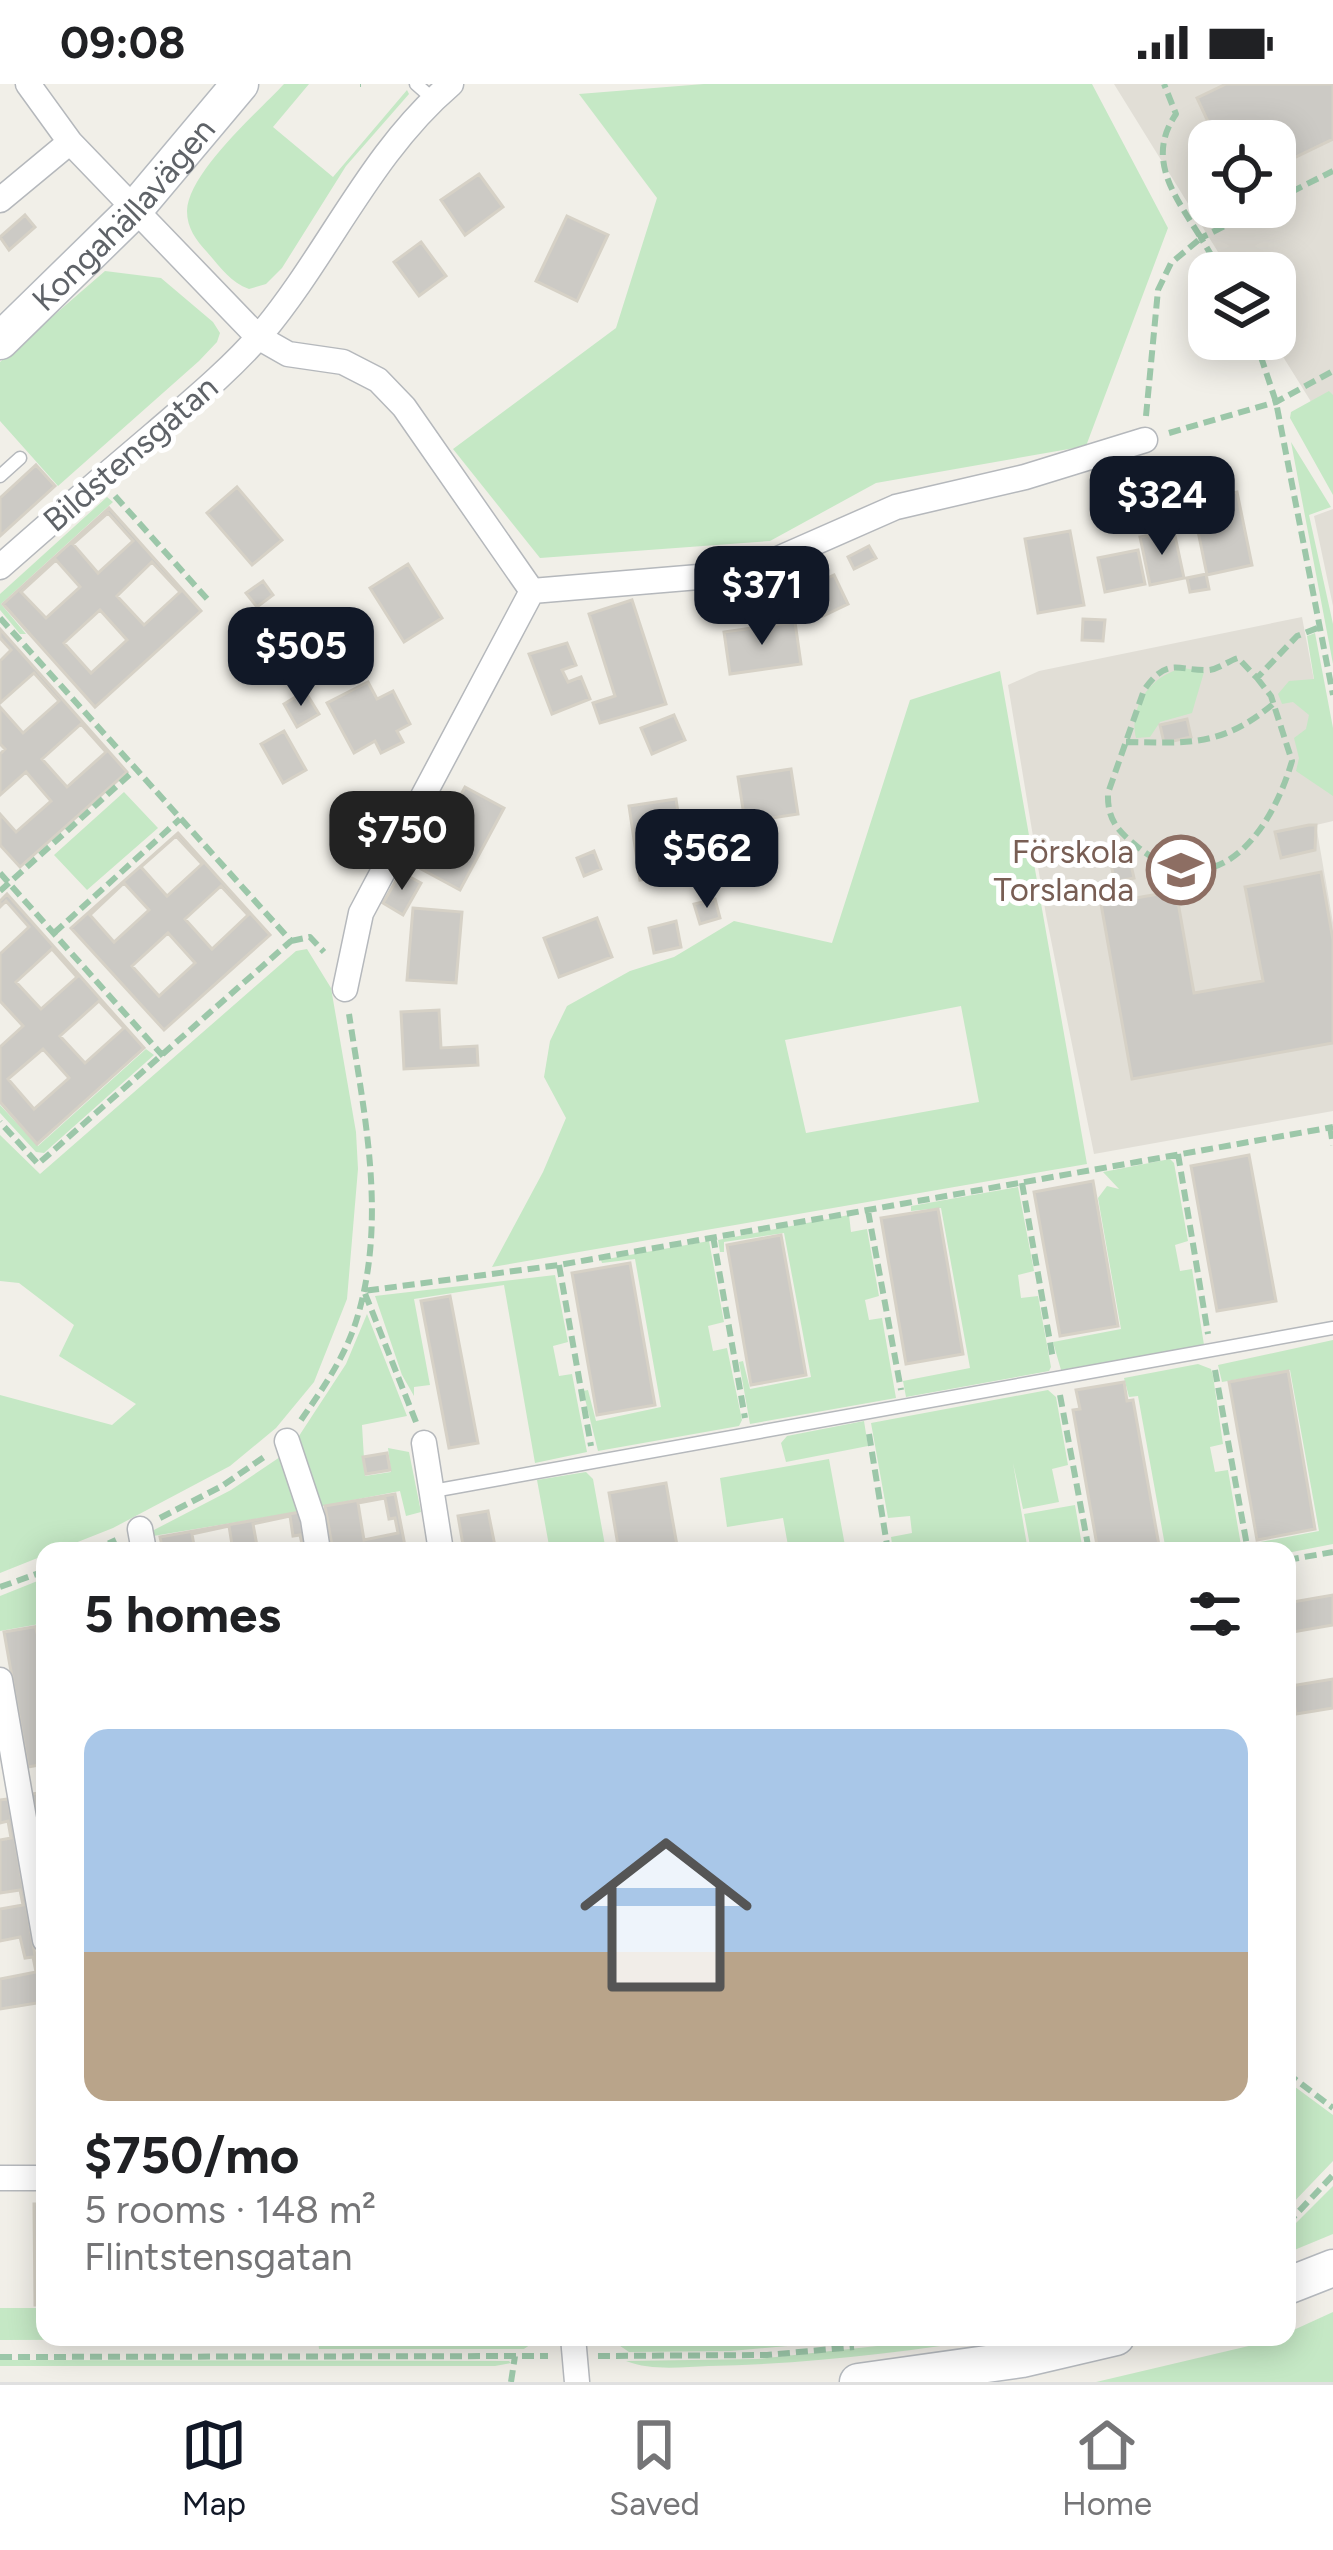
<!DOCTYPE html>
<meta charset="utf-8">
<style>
body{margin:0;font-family:Figtree,sans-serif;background:#f2f2f2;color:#202124;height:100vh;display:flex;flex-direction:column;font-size:45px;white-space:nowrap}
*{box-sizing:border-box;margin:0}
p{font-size:39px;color:#757577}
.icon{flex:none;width:66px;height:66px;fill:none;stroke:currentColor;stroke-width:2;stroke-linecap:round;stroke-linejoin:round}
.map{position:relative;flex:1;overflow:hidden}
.side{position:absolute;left:36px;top:1458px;width:1260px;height:804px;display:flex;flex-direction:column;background:#fff;border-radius:24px;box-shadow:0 6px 30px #0003}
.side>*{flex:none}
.controls{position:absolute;left:1188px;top:36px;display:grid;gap:24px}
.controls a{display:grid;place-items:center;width:108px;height:108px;border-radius:24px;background:#fff;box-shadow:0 6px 30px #0003;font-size:60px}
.price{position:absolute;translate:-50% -102px;padding:0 27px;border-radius:24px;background:#111827;color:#fff;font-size:39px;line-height:78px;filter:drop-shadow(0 3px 6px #0008)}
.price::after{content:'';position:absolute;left:50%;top:72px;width:36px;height:27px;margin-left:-18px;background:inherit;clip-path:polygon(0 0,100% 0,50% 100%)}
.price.active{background:#222;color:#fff}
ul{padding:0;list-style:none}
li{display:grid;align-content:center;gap:24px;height:636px;padding:0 48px}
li+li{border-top:3px solid #e0e0e0}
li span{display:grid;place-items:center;height:372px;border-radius:24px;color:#555}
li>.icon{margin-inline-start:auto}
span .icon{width:216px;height:216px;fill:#fffc;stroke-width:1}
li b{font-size:51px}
h2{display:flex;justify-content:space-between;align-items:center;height:144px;padding:0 48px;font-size:51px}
.status{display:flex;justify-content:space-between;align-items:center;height:84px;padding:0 60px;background:#fff;direction:ltr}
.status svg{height:33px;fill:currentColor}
.tab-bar{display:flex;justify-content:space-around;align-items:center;height:168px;border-top:3px solid #e0e0e0;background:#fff;font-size:33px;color:#757577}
.tab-bar a{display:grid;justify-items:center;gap:6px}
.tab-bar .active{color:#111827}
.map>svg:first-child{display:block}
</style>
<div class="status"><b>09:08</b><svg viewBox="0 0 49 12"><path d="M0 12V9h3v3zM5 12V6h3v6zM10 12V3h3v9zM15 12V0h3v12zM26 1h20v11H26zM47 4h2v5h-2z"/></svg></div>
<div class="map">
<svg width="1333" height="2298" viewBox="0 0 1333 2298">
<rect width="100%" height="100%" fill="#f1efe8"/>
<path fill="#e1ded6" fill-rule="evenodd" d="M1114 0H1333V353L1272 255 1275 189H1231ZM1209 57H1275V123H1209Z
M1333 425V522L1314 432Z
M1302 533 1333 697V737L1316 741 1333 839V1027L1094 1070 1046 831 1008 601 1039 587Z"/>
<path fill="#c5e8c5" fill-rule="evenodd" d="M284 0H309L273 43 333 93 407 6 409 10 346 82 282 184 266 200 249 205C230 198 220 183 207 168 196 156 187 144 187 127 188 89 258 28 284 0Z
M704 0H1092L1168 144 1086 362 876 399 770 457 540 474 453 365 616 244 657 114 579 10Z
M105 187 161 194 213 238 220 249 217 258 199 277 58 402 0 337V278Z
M1329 307 1333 311V411L1290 334 1291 328Z
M1291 358 1331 423 1309 431 1333 540V580Z
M107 413 113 418 1 520 26 550H20L0 526V510Z
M1315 549 1333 644V712L1296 687 1299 674 1294 654 1306 645 1309 631 1293 618 1282 620 1278 610 1289 597 1314 595 1307 552Z
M1184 584 1204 588 1192 629 1160 638 1150 653 1136 654C1128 622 1152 590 1184 584Z
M1000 587 1087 1080 492 1183 543 1088 566 1034 544 993 550 957 567 922 630 887 674 873 734 837 832 859 910 616ZM961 922 979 1018 806 1049 785 956Z
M124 708 158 744 87 806 54 771Z
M307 865 331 904 356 1048 358 1085 347 1215 314 1298 276 1344 230 1382 113 1444 55 1467H45V1471L0 1489V1311L112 1341 136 1320 59 1272 74 1241 19 1199 0 1197V1051L40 1090 296 867Z
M146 965 154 971 44 1069 36 1068 0 1029V1021L38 1062Z
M1170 1075 1174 1079 1188 1157 1175 1161 1180 1187 1192 1185 1204 1261 1061 1286 1053 1258 1121 1245 1098 1114 1107 1102 1119 1105 1103 1088Z
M1018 1103 1034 1187 1018 1191 1021 1214 1038 1212 1051 1283 1049 1287 906 1313 903 1297 970 1284 941 1124 911 1127V1122Z
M849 1131 851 1148 867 1145 879 1212 865 1216 869 1236 882 1234 896 1314 750 1340 739 1278 743 1277 750 1305 811 1293 784 1149 724 1158V1168H720L718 1156Z
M709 1157 724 1238 708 1242 713 1267 727 1264 742 1336 739 1342 598 1367 583 1307 588 1306 596 1337 661 1323 635 1175 602 1179 601 1176Z
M555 1191 568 1258 553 1262 559 1292 572 1290 587 1368 535 1379 504 1201 414 1215 430 1301 414 1303V1312L402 1291 375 1212Z
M367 1230 407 1332 362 1341 365 1392 391 1388 388 1364 409 1368 421 1428 406 1432 400 1407 317 1423 297 1355 346 1280Z
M1333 1256V1460L1287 1469 1251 1467 1250 1460 1319 1447 1290 1286 1222 1298 1218 1281Z
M1198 1280 1211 1285 1213 1292 1223 1360 1210 1363 1215 1388 1228 1386 1242 1467H1166L1138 1312 1129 1313 1124 1294Z
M1048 1306 1056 1313 1068 1381 1052 1385 1059 1418 1023 1425 1013 1379 1028 1467H893L891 1453 912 1449 910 1432 888 1434 871 1339Z
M864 1337 868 1362 786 1378 781 1359 787 1352Z
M280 1373 304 1427 153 1452 152 1447 231 1406Z
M829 1375 846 1467H789L783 1434 727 1443 720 1394Z
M586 1388 593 1395 606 1467H550L537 1396Z
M1075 1421 1083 1467H1031L1024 1430Z
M45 1494V1539L0 1547V1512Z
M1287 1997 1333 2031V2077L1287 2125Z
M1333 2102V2150L1287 2169V2148Z
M0 2224H45V2253H541L524 2265H319L318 2255 0 2256Z
M1333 2228V2298H1096L1287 2253V2249Z
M607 2253H891L731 2267 629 2268Z
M960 2253H997C902 2269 806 2280 709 2282 682 2283 652 2287 626 2277L758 2275Z
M0 2276 509 2277 511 2279 495 2282H0Z"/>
<path fill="#cccac5" stroke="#d6d1c6" stroke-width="3" fill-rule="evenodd" d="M1226 0H1333V55L1275 83V57H1217L1197 14Z
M479 90 503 123 465 151 441 116Z
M25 131 35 143 9 166 0 153Z
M567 132 608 151 577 217 536 197Z
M421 158 446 192 419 212 394 178Z
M36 381 55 402 0 452V414Z
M237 403 282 456 252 481 207 429Z
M1237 408 1252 481 1207 491 1192 418Z
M109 424 201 527 95 623 3 520ZM108 429 133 457 98 489 73 460ZM56 476 80 503 46 534 21 508ZM152 478 180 508 144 541 117 512ZM100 526 127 556 91 589 64 559Z
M1070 447 1084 521 1038 529 1025 455Z
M1174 447 1184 494 1150 501 1140 453Z
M869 462 876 474 854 485 848 473Z
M1138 466 1145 500 1105 508 1098 474Z
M408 480 442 534 404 558 370 504Z
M1206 490 1209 505 1190 508 1187 494Z
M834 491 848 520 823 532 809 503Z
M263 497 273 511 257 523 246 509Z
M632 516 666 620 600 639 593 619 615 612 589 530Z
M1083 535 1105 536 1103 557 1082 556Z
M795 538 801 580 730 590 724 548Z
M0 545 127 688 20 783 0 761V730L16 748 51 717 26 688 0 711V670L5 665 0 660V623L23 649 59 617 34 589 0 619V577L11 566 0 554ZM81 640 106 668 67 703 42 675Z
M567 559 576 581 562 586 568 598 581 593 590 615 552 630 529 570Z
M368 598 377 615 393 607 410 640 397 647 403 658 381 669 375 657 354 669 327 619Z
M305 607 319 630 297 643 284 620Z
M674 631 685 656 652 670 641 644Z
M1187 635 1191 653 1164 659 1160 641Z
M284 647 306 686 283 699 261 660Z
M791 685 798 730 745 738 738 693Z
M465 703 504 724 460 806 421 785Z
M676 715 687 789 640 796 629 722Z
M1309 741H1316L1315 766 1281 774 1275 748Z
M178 749 270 851 164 946 71 844ZM176 752 202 780 167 812 141 783ZM124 799 149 826 114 858 90 831ZM221 802 248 831 212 865 185 835ZM168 849 195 879 159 912 132 882Z
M594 767 601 785 584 792 577 774Z
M1128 767 1134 794 1115 798 1109 772Z
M401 788 421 799 403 831 383 819Z
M1321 788 1333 856V959L1132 995 1101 820 1176 807 1194 909 1263 897 1245 803Z
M7 810 144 964 37 1060 0 1018V963L23 942 0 917V870L29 843 6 817 0 823V817ZM52 865 77 893 41 925 16 898ZM99 917 124 944 85 979 60 952ZM43 965 69 994 34 1025 8 995Z
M715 815 720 834 700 840 694 820Z
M413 824 462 828 456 899 407 896Z
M597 834 612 873 559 893 544 854Z
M676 837 681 863 654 869 649 844Z
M439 926 441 964 477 962 478 981 404 985 401 928Z
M1249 1071 1276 1217 1217 1227 1191 1082Z
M1093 1097 1118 1242 1060 1252 1034 1108Z
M938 1125 963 1270 906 1280 881 1134Z
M781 1151 806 1291 751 1301 727 1161Z
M630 1179 655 1321 597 1331 572 1189Z
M450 1212 478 1359 449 1364 421 1217Z
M1288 1287 1315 1445 1257 1456 1229 1298Z
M1124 1298 1127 1317 1133 1316 1160 1467H1098L1073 1326 1080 1325 1076 1306Z
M387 1369 390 1386 366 1390 363 1373Z
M666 1399 678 1467H619L609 1409Z
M395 1410 406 1467H333L325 1422ZM385 1414 389 1435 395 1434 398 1449 364 1456 358 1419Z
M488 1427 496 1467H464L458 1432Z
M300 1428 306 1467H290L303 1465 300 1451 293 1452 290 1432 253 1440 258 1467H233L229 1442 192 1450 195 1467H163L160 1453Z
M1333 1511V1541L1287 1549V1519Z
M45 1541 36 1545 45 1581V1680L28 1683 4 1548Z
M1333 1595V1624L1296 1630 1291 1602Z
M45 1708V1783L32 1710Z
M8 1715 43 1918 0 1925V1895L36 1888 33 1873 25 1874 20 1853 0 1857V1825L23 1821 20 1806 0 1809V1756L11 1754 8 1737 0 1739V1716Z
M34 2120H45V2221H35Z"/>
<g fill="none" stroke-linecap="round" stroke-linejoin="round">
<defs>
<path id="lane" d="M416 0 433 15
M0 392 20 374
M433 1407 1333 1244"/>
<path id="street" d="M28 0 70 58 258 253 288 270 343 278 378 296 404 323 532 507
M0 116 70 58
M0 483C51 438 102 394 154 350 191 318 230 286 262 249 329 169 370 69 451 0
M532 507 746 489 896 423 1025 393 1145 356
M345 905 361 829 532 507
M287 1357 313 1435 318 1467
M424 1359 441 1467
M140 1445 144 1467
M0 1596 45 1856
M0 2094H45
M573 2253 577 2298"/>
<g id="secondary">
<path id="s1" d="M0 257 135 125 240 0"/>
<path d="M1287 2202 1333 2184"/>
<path d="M858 2298 1022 2275 1116 2253"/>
</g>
</defs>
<use href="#lane" stroke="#b5b8bc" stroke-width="15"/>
<use href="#street" stroke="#b5b8bc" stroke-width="27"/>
<use href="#secondary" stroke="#b6babf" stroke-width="39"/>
<path stroke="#9cc7a9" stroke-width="6" stroke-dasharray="12 6" stroke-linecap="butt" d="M360 0H361
M1275 116 1333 87
M1222 189 1201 154 1262 123
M1255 255 1276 318 1333 611
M1146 332 1158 206 1171 179 1201 154C1175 112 1145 75 1176 30L1164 0
M1169 349 1276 318 1333 287
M115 412 209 517
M0 534 291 857 38 1080 0 1038
M1257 594 1271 612 1292 677C1271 749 1216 825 1139 764 1119 748 1107 737 1108 709L1144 606C1168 572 1177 587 1209 586 1219 585 1228 577 1238 574L1257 594 1297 552 1320 543
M1126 658C1188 659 1222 663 1273 620
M0 789 163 972
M0 807 136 685
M54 849 180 735
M291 857 310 853 324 868
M1330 1043 1333 1061
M1178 1070 1208 1250
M1022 1099 1053 1275
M868 1127 901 1306
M713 1152 745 1334
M559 1181 591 1362
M1215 1286 1248 1467
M1060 1311 1089 1467
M301 1336C324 1303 347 1270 358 1231 387 1132 364 1029 349 930
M416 1338 364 1207 559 1181 1333 1043
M869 1350 888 1467
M160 1434 222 1402 267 1371
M92 1467 116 1456
M1287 1476 1333 1468
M0 1503 45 1487
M1287 1989 1333 2024
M1287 2140 1333 2091
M598 2272 767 2271 854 2263
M0 2273 548 2272
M511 2298 515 2272"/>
<use href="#lane" stroke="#fff" stroke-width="12"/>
<use href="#street" stroke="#fff" stroke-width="24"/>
<use href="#secondary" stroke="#fff" stroke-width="36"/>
</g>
<defs>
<symbol id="school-ring" viewBox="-11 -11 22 22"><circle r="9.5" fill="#fff" stroke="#8d6e63" stroke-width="1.5"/><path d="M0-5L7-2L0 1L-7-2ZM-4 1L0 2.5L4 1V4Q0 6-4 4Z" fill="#8d6e63"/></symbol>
</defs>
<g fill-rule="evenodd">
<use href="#school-ring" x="1143" y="748" width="76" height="76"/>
</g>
<g text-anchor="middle" stroke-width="10" stroke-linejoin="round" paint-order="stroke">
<g font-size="33" fill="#5f6368" stroke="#fff">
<text dy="12" stroke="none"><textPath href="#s1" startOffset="177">Kongahällavägen</textPath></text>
<text transform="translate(130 369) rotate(-41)" y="12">Bildstensgatan</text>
</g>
<g font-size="33" fill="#785e54" stroke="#fff" text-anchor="end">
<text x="1134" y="779">Förskola<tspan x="1134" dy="38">Torslanda</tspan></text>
</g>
</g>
</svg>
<div class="controls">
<a><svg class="icon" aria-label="locate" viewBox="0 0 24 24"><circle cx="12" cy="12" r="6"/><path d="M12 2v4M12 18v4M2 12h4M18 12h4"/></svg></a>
<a><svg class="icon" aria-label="layers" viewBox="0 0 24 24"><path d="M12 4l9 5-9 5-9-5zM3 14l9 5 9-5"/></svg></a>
</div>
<b class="price" style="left:1162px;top:474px">$324</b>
<b class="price" style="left:762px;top:564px">$371</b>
<b class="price" style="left:301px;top:625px">$505</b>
<b class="price active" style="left:402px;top:809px">$750</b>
<b class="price" style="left:707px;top:827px">$562</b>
<section class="side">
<h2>5 homes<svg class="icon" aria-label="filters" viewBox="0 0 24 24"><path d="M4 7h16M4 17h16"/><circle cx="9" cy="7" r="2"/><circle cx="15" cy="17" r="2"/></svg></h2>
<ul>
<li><span style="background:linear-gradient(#a9c7e8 60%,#b9a48a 0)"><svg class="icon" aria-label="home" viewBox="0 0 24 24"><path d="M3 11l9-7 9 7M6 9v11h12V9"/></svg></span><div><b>$750/mo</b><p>5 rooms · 148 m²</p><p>Flintstensgatan</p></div></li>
</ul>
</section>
</div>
<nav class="tab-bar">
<a class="active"><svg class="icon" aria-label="map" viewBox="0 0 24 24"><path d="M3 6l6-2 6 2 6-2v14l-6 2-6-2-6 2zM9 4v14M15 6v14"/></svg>Map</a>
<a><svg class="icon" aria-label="saved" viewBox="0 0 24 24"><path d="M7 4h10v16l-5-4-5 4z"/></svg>Saved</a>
<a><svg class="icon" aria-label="home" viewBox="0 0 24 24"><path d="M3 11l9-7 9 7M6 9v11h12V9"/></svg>Home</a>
</nav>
